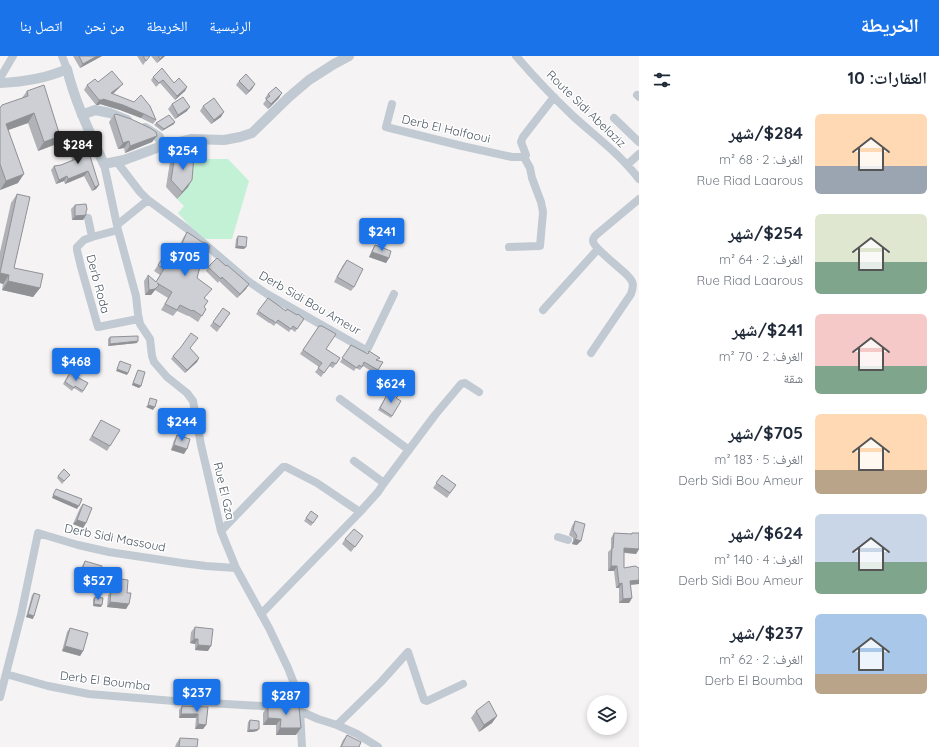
<!DOCTYPE html>
<html lang="ar">
<meta charset="utf-8">
<style>
body{margin:0;font-family:Quicksand,"Noto Naskh Arabic",sans-serif;background:#f6f6f7;color:#1f2937;direction:rtl;height:100vh;display:flex;flex-direction:column;font-size:15px;white-space:nowrap}
*{box-sizing:border-box;margin:0}
p{font-size:13px;color:#747a83}
.icon{flex:none;width:22px;height:22px;fill:none;stroke:currentColor;stroke-width:2;stroke-linecap:round;stroke-linejoin:round}
.map{position:relative;flex:1;overflow:hidden;direction:ltr}
.side{display:flex;flex-direction:column;background:#fff;width:300px}
.side>*{flex:none}
.buttons{position:absolute;left:587px;top:639px;display:grid;gap:8px}
.buttons a{display:grid;place-items:center;width:40px;height:40px;border-radius:50%;background:#fff;box-shadow:0 2px 6px #0003;font-size:20px}
.price{position:absolute;translate:-50% -34px;padding:0 9px;border-radius:4px;background:#1a73e8;color:#fff;font-size:13px;line-height:26px;filter:drop-shadow(0 1px 2px #0008)}
.price::after{content:'';position:absolute;left:50%;top:24px;width:12px;height:9px;margin-left:-6px;background:inherit;clip-path:polygon(0 0,100% 0,50% 100%)}
.price.current{background:#222;color:#fff}
ul{padding:0;list-style:none}
li{display:flex;align-items:center;gap:12px;height:100px;padding:0 12px}
li span{display:grid;place-items:center;flex:none;width:112px;height:80px;border-radius:6px;color:#555}
li>.icon{margin-inline-start:auto}
span .icon{width:48px;height:48px;fill:#fffc;stroke-width:1}
li b{font-size:17px}
h2{display:flex;justify-content:space-between;align-items:center;height:48px;padding:0 12px;font-size:17px}
header{display:flex;align-items:center;gap:24px;box-sizing:border-box;height:56px;padding:0 20px;background:#1a73e8;color:#fff}
header strong{font-size:19px}
nav{display:flex;gap:22px;margin-inline-start:auto;font-size:14px}
main{display:flex;flex:1;min-height:0}
.map>svg:first-child{display:block}
</style>
<header>
<strong>الخريطة</strong>
<nav><a>الرئيسية</a><a>الخريطة</a><a>من نحن</a><a>اتصل بنا</a></nav>
</header>
<main>
<section class="side">
<h2>العقارات: 10<svg class="icon" aria-label="filters" viewBox="0 0 24 24"><path d="M4 7h16M4 17h16"/><circle cx="9" cy="7" r="2"/><circle cx="15" cy="17" r="2"/></svg></h2>
<ul>
<li><span style="background:linear-gradient(#ffd9b3 65%,#9aa5b1 0)"><svg class="icon" aria-label="home" viewBox="0 0 24 24"><path d="M3 11l9-7 9 7M6 9v11h12V9"/></svg></span><div><b>$284/شهر</b><p>الغرف: 2 · 68 m²</p><p>Rue Riad Laarous</p></div></li>
<li><span style="background:linear-gradient(#dfe7d0 60%,#7fa58c 0)"><svg class="icon" aria-label="home" viewBox="0 0 24 24"><path d="M3 11l9-7 9 7M6 9v11h12V9"/></svg></span><div><b>$254/شهر</b><p>الغرف: 2 · 64 m²</p><p>Rue Riad Laarous</p></div></li>
<li><span style="background:linear-gradient(#f6c9c9 65%,#7fa58c 0)"><svg class="icon" aria-label="home" viewBox="0 0 24 24"><path d="M3 11l9-7 9 7M6 9v11h12V9"/></svg></span><div><b>$241/شهر</b><p>الغرف: 2 · 70 m²</p><p>شقة</p></div></li>
<li><span style="background:linear-gradient(#ffd9b3 70%,#b9a48a 0)"><svg class="icon" aria-label="home" viewBox="0 0 24 24"><path d="M3 11l9-7 9 7M6 9v11h12V9"/></svg></span><div><b>$705/شهر</b><p>الغرف: 5 · 183 m²</p><p>Derb Sidi Bou Ameur</p></div></li>
<li><span style="background:linear-gradient(#c9d6e8 60%,#7fa58c 0)"><svg class="icon" aria-label="home" viewBox="0 0 24 24"><path d="M3 11l9-7 9 7M6 9v11h12V9"/></svg></span><div><b>$624/شهر</b><p>الغرف: 4 · 140 m²</p><p>Derb Sidi Bou Ameur</p></div></li>
<li><span style="background:linear-gradient(#a9c7e8 75%,#b9a48a 0)"><svg class="icon" aria-label="home" viewBox="0 0 24 24"><path d="M3 11l9-7 9 7M6 9v11h12V9"/></svg></span><div><b>$237/شهر</b><p>الغرف: 2 · 62 m²</p><p>Derb El Boumba</p></div></li>
</ul>
</section>
<div class="map">
<svg width="639" height="691" viewBox="0 0 639 691">
<rect width="100%" height="100%" fill="#f5f3f3"/>
<path fill="#c3f1d5" d="M192 103H228L249 125 232 183H202L178 157 184 150 177 143 188 131Z"/>
<g fill="none" stroke-linecap="round" stroke-linejoin="round">
<path stroke="#c1cad2" stroke-width="8" d="M62 0 67 13
M516 0C534 21 553 41 573 60 595 80 621 99 639 123
M0 22 13 0
M637 39 639 41
M392 48 386 71 462 90 512 101H524L526 99 521 86 523 81 554 41
M614 62 639 86
M117 106 140 136 148 144 186 172 248 225 267 238 364 293H366L368 292 394 238
M104 108 118 174 136 240 138 258 140 268 150 283 152 300 154 306 167 321 187 337 193 345 201 389 221 475 236 512 269 572 288 612 295 630 300 655 302 691
M627 109 639 98
M88 162 92 181
M117 169 148 144
M118 174 92 181 84 184 77 191V194L81 211 98 271 138 263
M509 191 540 190 543 156 541 146 532 122 530 112 524 101
M543 254 598 193
M591 297 631 238C634 229 634 226 627 219 621 213 593 191 593 185 593 183 595 180 596 179L639 143
M340 343 409 394
M384 427 435 359 461 328 465 327 479 336
M221 475 279 415 283 411H286L317 427 360 456
M558 481 568 484
M261 558 360 456 378 436 384 427 354 405
M6 618 48 630 89 638 174 645 278 651
M0 641 21 559 38 477 78 489 109 496 182 507 206 510 236 512
M300 655 318 663 337 669 357 678 378 691
M337 669 381 626 408 596 424 644 427 645 463 628"/>
<path stroke="#c1cad2" stroke-width="10" d="M0 27C24 26 45 23 67 13 75 46 90 77 104 108L124 104 162 90 191 83 224 84 240 81 252 77 289 41 309 24 334 8 349 0
M82 59 95 54 110 57 127 64
M145 72 159 81 162 90"/>
</g>
<path fill="#b0b2b7" d="M73 0H102L80 12Z
M137 0H150L143 9Z
M151 0H165L157 7Z
M153 21 174 27 187 31 185 35 175 44 160 27 156 31 151 24Z
M239 25 255 28 252 33 246 39 236 29Z
M98 26 119 32 113 38 156 64 153 68 141 62 120 54 100 48 99 49H96L84 34 87 29Z
M27 35 54 89 38 95 28 67 8 74 18 127 0 134V52L22 42Z
M268 38 279 42 268 53 263 48 266 44 265 42Z
M172 48 187 55 175 63 168 53Z
M203 50 221 61 211 68 200 55Z
M114 59 157 80 152 86 125 97 124 92 118 93 109 66Z
M156 67 174 68 162 75 154 69Z
M73 91 99 129 96 133 92 135 84 120 65 128 64 125 56 128 51 114 54 110 61 109 72 104 70 95Z
M175 99 188 131 177 143 166 131 170 106Z
M17 138 14 212 40 232 33 241 2 234 3 228 0 227V196L11 147Z
M75 149 86 156V159L83 164H72L71 153Z
M187 176 205 205 201 211 200 210 197 222 205 243 204 251 206 253 198 266 189 260H188L177 255 173 260 161 254 168 242 155 234 151 239H145L144 225 148 219 156 226 160 219 154 215 162 203 174 211 176 198 183 182Z
M238 180 244 193 235 192 236 183Z
M375 189 389 202 386 207 369 201 372 194Z
M347 204 354 231 351 235 334 226 343 209Z
M226 210 249 228 246 233 237 242 219 225 218 227 206 215 208 211Z
M268 242 286 255 304 263 295 276 291 273 289 276 276 267 274 270 270 267H269L256 258Z
M223 252 230 257 217 276 210 270Z
M319 270 326 293 340 302 333 312 329 310 321 321 315 316 319 311 300 298Z
M110 281 137 287 108 290V283Z
M351 289 377 305 383 306 376 318 363 310 360 314 356 312 354 315 340 306Z
M190 293 199 302 197 306 185 317 171 303 173 300Z
M138 314 141 330 139 332 132 329 137 316Z
M68 319 88 327 82 337 74 332 72 335 63 328Z
M387 338 392 360 391 362 378 354Z
M101 364 110 390 107 395 89 384Z
M177 379 184 398 171 394 174 384Z
M442 419 456 429 447 442 433 432Z
M58 420 68 421 62 428 57 422Z
M83 448 86 467 83 472 73 468 80 452Z
M311 455 318 460 311 470 304 465Z
M575 465 577 489 572 488 573 485V482L569 479 572 470Z
M614 477 630 478 632 477 639 493 636 498 624 497V512H639V528L630 529 632 542 629 547H619V532H616L614 515H608V496L611 493V482Z
M363 480 351 496 342 488 345 483Z
M85 505 97 523 79 519 82 510Z
M114 522 129 548 126 553 107 551 108 539 110 537 111 527Z
M34 537 33 563 26 561 32 539Z
M95 541 101 551 93 550V543Z
M195 571 208 595 195 594V588L190 587 191 576Z
M70 572 83 595 80 600 62 595 67 576Z
M182 650 208 651 206 669 203 673H195L196 662H179V654Z
M268 650 296 679H276V669H263V657Z
M476 655 497 660 492 667 479 676 471 662Z
M250 664 257 675 252 676H247L248 666Z
M347 679 359 691H340L343 684Z
M180 682 197 691H175L176 688Z"/>
<path fill="#909195" d="M97 0H102L80 12 83 8Z
M163 0H165L157 7 160 3Z
M123 28 119 32 108 42 111 37Z
M255 28 252 33 246 39 249 35Z
M187 31 185 35 175 44 177 40Z
M282 37 279 42 268 53 271 48Z
M103 43 123 49 144 58 141 62 120 54 100 48 99 49H96L99 44Z
M190 51 187 55 175 63 178 59Z
M224 56 221 61 211 68 214 64Z
M34 57 28 67 0 77 6 68Z
M175 66 174 68 162 75 164 73Z
M60 80 54 89 38 95 44 86Z
M157 80 152 86 125 97 130 90Z
M129 85 124 92 118 93 123 87Z
M88 115 84 120 65 128 68 123Z
M24 118 18 127 0 134 6 125Z
M67 120 64 125 56 128 59 124Z
M192 124 188 131 177 143 182 136Z
M99 129 96 133 92 135 95 131Z
M86 159 83 164H72L75 160Z
M237 190 246 191 244 193 235 192Z
M372 196 389 202 386 207 369 201Z
M0 217 9 219 3 228 0 227Z
M8 225 40 232 33 241 2 234Z
M249 228 246 233 237 242 240 238Z
M159 229 151 239H145L149 234Z
M138 285 137 287 108 290 110 288Z
M199 302 197 306 185 317 187 314Z
M117 313 128 317 127 319 116 315Z
M133 327 141 330 139 332 132 329Z
M148 349 155 351 153 354 146 351Z
M174 389 187 393 184 398 171 394Z
M53 439 79 450 77 453 52 442Z
M77 464 86 467 83 472 73 468Z
M575 483 581 485 577 489 572 488Z
M624 492 639 493 636 498 621 496Z
M611 510H617L614 515H608Z
M82 514 100 519 97 523 79 519Z
M639 524V528L627 529 630 525Z
M622 527 619 532H616L619 528Z
M632 542 629 547H619L623 543Z
M110 546 129 548 126 553 107 551Z
M94 548 102 549 101 551 93 550Z
M28 558 34 560 33 563 26 561Z
M194 583H198L195 588 190 587Z
M198 589 211 590 208 595 195 594Z
M65 590 83 595 80 600 62 595Z
M181 658H198L196 662H179Z
M497 660 492 667 479 676 484 669Z
M268 662 281 663 276 669H263Z
M198 668 206 669 203 673H195Z
M280 672H301L296 679H276Z
M259 673 257 675 252 676H247L249 674Z"/>
<path fill="#cdcfd5" stroke="#909195" d="M79 0H97L83 8Z
M143 0H150L146 5Z
M158 0H163L160 3Z
M162 12 174 27 179 22 187 31 177 40 163 24 159 27 153 21Z
M112 15 123 28 111 37 134 46 141 39 150 50 156 64 144 58 123 49 103 43 102 44H99L87 29 95 23 98 26Z
M246 18 255 28 249 35 239 25Z
M44 29 60 80 44 86 34 57 6 68 24 118 6 125 0 108V52L2 49 28 40 27 35Z
M276 31 282 37 271 48 266 43 270 40 268 38Z
M183 41 190 51 178 59 172 48Z
M214 42 224 56 214 64 203 50Z
M116 58 131 63 150 72 156 76 157 80 130 90 129 85 123 87 114 59Z
M169 59 175 66 164 73 156 67Z
M86 87 99 129 95 131 88 115 68 123 67 120 59 124 54 110 61 109 76 103 73 91Z
M175 99 194 100 192 124 182 136 171 124Z
M17 138 30 141 14 212 43 218 40 232 8 225 9 219 0 217Z
M86 148 87 153 86 156V159L75 160V149Z
M187 176 202 186 206 187 210 190 205 205 202 203 197 222 212 233 204 242 208 245 204 251 206 253 202 260 193 254 192 255 180 249 177 254 165 248 172 236 157 227 159 229 155 233 149 234 148 219 156 226 164 213 158 209 162 203 177 212 180 192Z
M238 180 247 181 246 191 237 190Z
M375 189 391 195 389 202 372 196Z
M217 202 226 210 227 209 249 228 240 238 222 221 221 223 208 211Z
M347 204 363 213 354 231 337 221Z
M268 242 286 255 287 253 297 259 298 258 304 263 297 273 293 270 291 273 278 264 276 267 272 264H271L258 255Z
M223 252 230 257 220 271 213 266Z
M319 270H322L336 278 326 293 340 302 336 308 332 306 324 317 318 312 322 307 303 294Z
M191 277 198 282 190 292 199 302 187 314 173 300 181 291Z
M138 280V285L110 288V281Z
M351 289 368 298 369 295 380 302 376 304 383 306 378 314 364 306 362 311 359 309 357 312 342 302Z
M120 305 131 309 128 317 117 313Z
M138 314 145 316 141 330 133 327Z
M70 317 88 327 83 335 75 330 74 332 65 326Z
M389 335 398 340 396 342 401 345 392 360 380 352Z
M150 342 157 344 155 351 148 349Z
M101 364 120 374 110 390 92 380Z
M177 379 190 383 187 393 174 389Z
M64 413 70 419 64 425 58 420Z
M442 419 456 429 450 437 436 427Z
M56 433 82 443 79 450 53 439Z
M83 448 92 452 86 467 77 464Z
M311 455 318 460 313 467 306 462Z
M575 465 585 468 581 485 575 483 577 481 576 478 573 474Z
M354 473 363 480 355 491 345 483Z
M614 477 632 478V477H639V493L624 492V512L635 510 639 512V524L630 525 632 542 623 543 622 527 619 528 617 510H611L612 492H613Z
M85 505 102 510 100 519 82 514Z
M114 522 128 524 127 537H131L129 548 110 546 111 535H113Z
M34 537 40 539 34 560 28 558Z
M95 541 103 542 102 549 94 548Z
M195 571 213 573 211 590 198 589V583H194Z
M70 572 88 577 83 595 65 590Z
M489 645 497 660 484 669 476 655Z
M182 650 208 651 206 669 198 668V658H181Z
M268 650 299 651 301 672H280L281 663 268 662Z
M250 664 259 665V673L254 674H249Z
M347 679 361 686 359 691H341Z
M180 682 198 683 197 691H179Z"/>
<g text-anchor="middle" stroke-width="3" stroke-linejoin="round" paint-order="stroke">
<g font-size="12" fill="#4a5661" stroke="#fff">
<text transform="translate(586 53) rotate(44)" y="4">Route Sidi Abelaziz</text>
<text transform="translate(446 73) rotate(13)" y="4">Derb El Halfaoui</text>
<text transform="translate(98 228) rotate(75)" y="4">Derb Roda</text>
<text transform="translate(310 247) rotate(30)" y="4">Derb Sidi Bou Ameur</text>
<text transform="translate(224 435) rotate(77)" y="4">Rue El Gza</text>
<text transform="translate(115 482) rotate(11)" y="4">Derb Sidi Massoud</text>
<text transform="translate(105 625) rotate(7)" y="4">Derb El Boumba</text>
</g>
</g>
</svg>
<div class="buttons">
<a><svg class="icon" aria-label="layers" viewBox="0 0 24 24"><path d="M12 4l9 5-9 5-9-5zM3 14l9 5 9-5"/></svg></a>
</div>
<b class="price current" style="left:78px;top:109px">$284</b>
<b class="price" style="left:183px;top:115px">$254</b>
<b class="price" style="left:382px;top:196px">$241</b>
<b class="price" style="left:185px;top:221px">$705</b>
<b class="price" style="left:76px;top:326px">$468</b>
<b class="price" style="left:391px;top:348px">$624</b>
<b class="price" style="left:182px;top:386px">$244</b>
<b class="price" style="left:98px;top:545px">$527</b>
<b class="price" style="left:197px;top:657px">$237</b>
<b class="price" style="left:286px;top:660px">$287</b>
</div>
</main>
